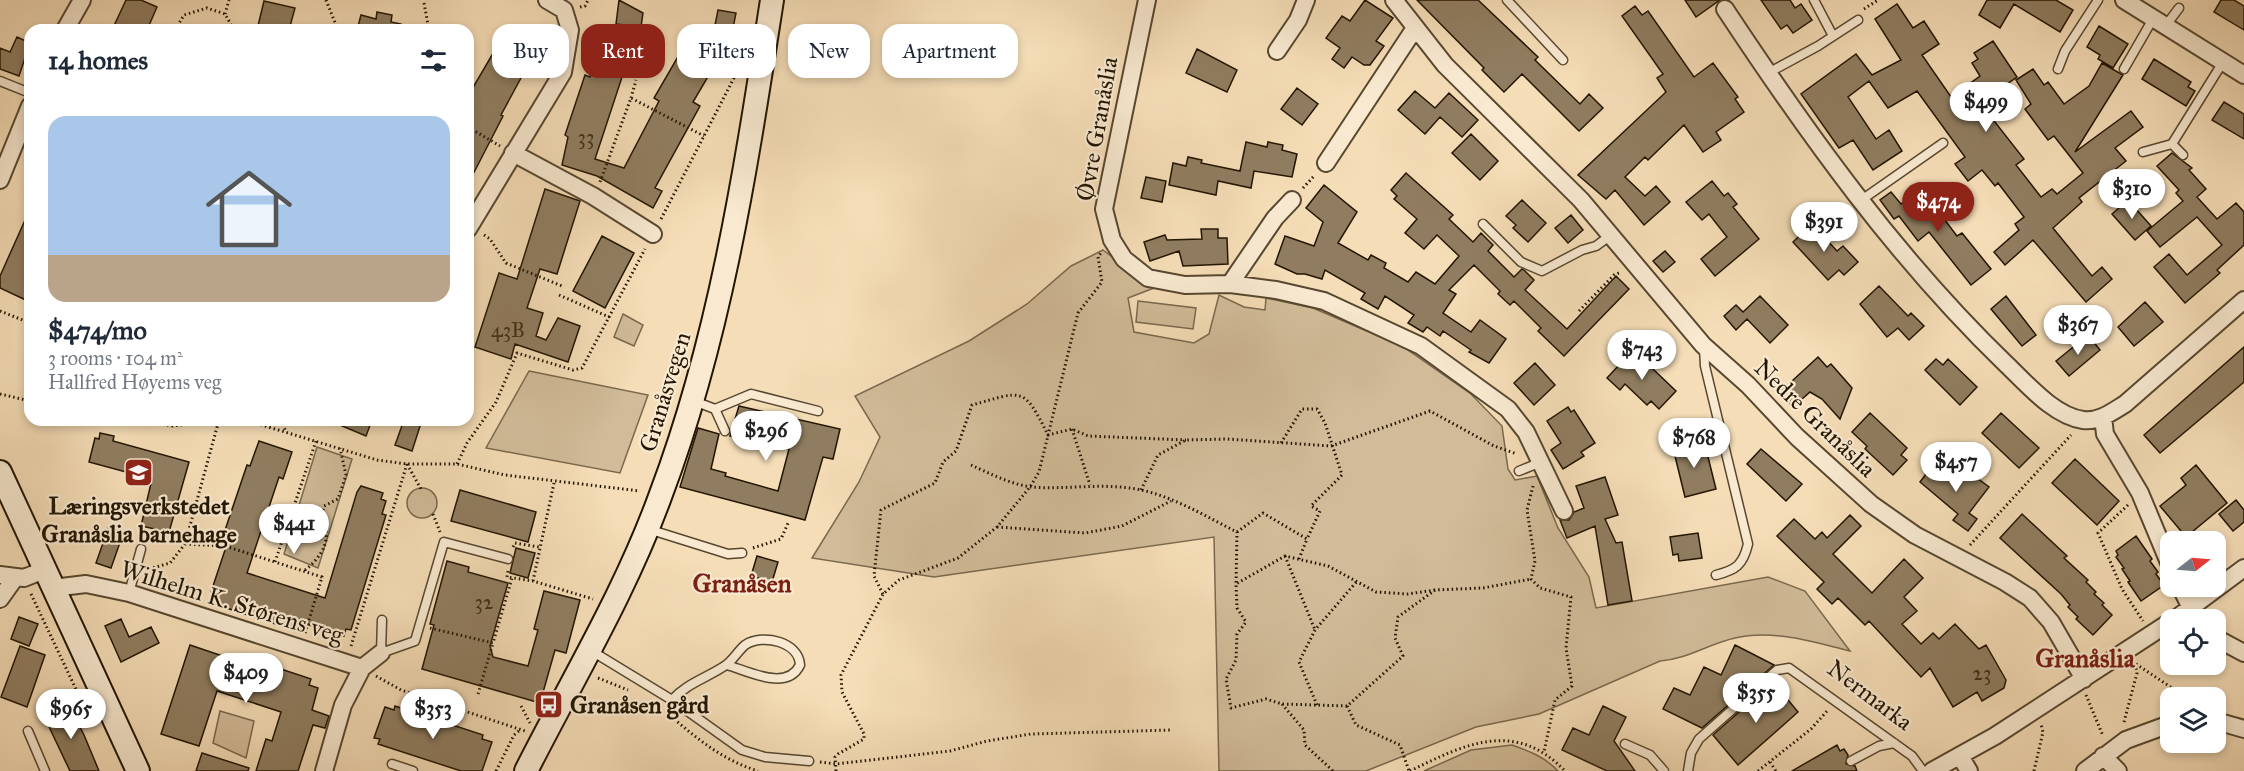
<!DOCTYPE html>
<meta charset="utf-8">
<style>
body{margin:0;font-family:"IM FELL Great Primer",serif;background:#f6f6f7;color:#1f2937;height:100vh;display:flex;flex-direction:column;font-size:22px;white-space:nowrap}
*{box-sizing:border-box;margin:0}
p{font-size:20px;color:#747a83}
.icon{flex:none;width:33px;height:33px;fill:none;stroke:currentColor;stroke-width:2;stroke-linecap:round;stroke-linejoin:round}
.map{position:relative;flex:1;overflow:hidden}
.drawer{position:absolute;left:24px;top:24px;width:450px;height:402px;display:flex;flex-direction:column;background:#fff;border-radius:18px;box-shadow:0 3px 9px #0003}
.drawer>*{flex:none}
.top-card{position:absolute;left:492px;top:24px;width:570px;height:54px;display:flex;gap:12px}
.needle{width:39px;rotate:73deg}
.fabs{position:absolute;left:2160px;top:531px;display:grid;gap:12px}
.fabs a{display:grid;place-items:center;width:66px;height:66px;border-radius:12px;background:#fff;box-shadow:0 3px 9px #0003;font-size:30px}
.price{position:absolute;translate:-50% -51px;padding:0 14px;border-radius:21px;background:#fff;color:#222;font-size:20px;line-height:39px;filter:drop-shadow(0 2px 3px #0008)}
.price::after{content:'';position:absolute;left:50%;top:36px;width:18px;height:14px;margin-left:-9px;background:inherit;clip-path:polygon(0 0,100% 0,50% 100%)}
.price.current{background:#8f2418;color:#fff}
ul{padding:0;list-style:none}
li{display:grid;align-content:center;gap:12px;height:318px;padding:0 24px}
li+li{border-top:2px solid #e0e1e3}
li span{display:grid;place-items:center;height:186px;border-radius:18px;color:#555}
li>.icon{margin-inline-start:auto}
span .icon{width:108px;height:108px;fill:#fffc;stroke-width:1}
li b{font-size:26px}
h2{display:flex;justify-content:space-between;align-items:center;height:72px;padding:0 24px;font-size:26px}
.tag{padding:0 21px;border-radius:18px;background:#fff;box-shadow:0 3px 9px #0003;font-size:21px;line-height:54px}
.tag.current{background:#8f2418;color:#fff}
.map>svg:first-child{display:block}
</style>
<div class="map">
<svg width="2244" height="771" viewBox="0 0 2244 771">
<rect width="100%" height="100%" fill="#f5ddb7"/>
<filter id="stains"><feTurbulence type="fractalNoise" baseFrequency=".00333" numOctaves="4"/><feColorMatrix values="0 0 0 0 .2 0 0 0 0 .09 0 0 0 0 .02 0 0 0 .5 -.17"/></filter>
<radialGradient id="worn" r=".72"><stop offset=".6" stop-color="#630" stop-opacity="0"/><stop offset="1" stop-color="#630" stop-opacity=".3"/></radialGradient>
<path fill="#d1bb98" stroke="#7a684d" stroke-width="1.5" d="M1103 250 1154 288 1128 298 1134 332 1194 343 1209 334 1219 295 1244 307 1265 310 1266 298 1313 308 1402 346 1471 394 1502 426 1508 469 1515 480 1537 476 1558 528 1589 577 1596 608 1768 577 1805 591 1850 651C1814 642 1772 629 1735 638 1708 644 1688 659 1660 661L1539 714 1476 727 1366 771H1219L1214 537 934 577 812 558 859 482 880 437 855 396 969 341 1027 304 1071 266Z
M1138 301 1196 308 1193 329 1136 322Z
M623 314 643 325 634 346 614 337Z
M529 371 648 395 620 473 486 448Z
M317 447 352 459 318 568 284 554Z
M407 503a15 15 0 1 1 30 0a15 15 0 1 1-30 0Z
M220 711 254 721 246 758 213 743Z
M1512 745C1529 751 1545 757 1558 771H1424L1471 750Z"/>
<path fill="#907d60" stroke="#221502" stroke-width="1.5" d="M126 0H141L157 7 147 30H112Z
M619 0 643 13 641 27 616 24Z
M1365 0 1393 18 1376 41 1384 46 1370 65H1364L1352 57 1344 68 1332 59 1340 48 1326 38 1342 16 1350 21Z
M1417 0H1478L1538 57 1535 60 1580 104 1589 94 1603 108 1579 131 1522 74 1504 92 1482 70 1484 68Z
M1685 0H1720L1696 17Z
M1761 0H1790L1795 8 1801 4 1812 20 1793 33 1787 25 1781 29Z
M1987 0H2056L2073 10 2060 32 2014 4 2000 28 1979 15Z
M2221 0H2234L2244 6V30L2214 12Z
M264 1 295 8 289 30H257Z
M1897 4 1913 28 1924 21 1939 44 1922 55 1951 97 1980 76 1972 63 1978 59 1974 53 1993 41 2017 77 1980 103 2024 159 2016 165 2041 197 2052 189 2057 194 2083 173 2054 136 2048 140 2025 109 2031 104 2016 80 2033 69 2044 85 2048 82 2064 104 2089 86 2102 63 2123 75 2075 152 2131 111 2143 127 2115 148 2126 161 2079 198 2082 202 2053 228 2092 276 2102 267 2112 279 2086 302 2033 240 2005 265 1994 252 2019 230 2015 224 2024 217 1998 183 1995 186 1982 170 1968 181 1955 164 1965 157 1917 91 1888 108 1869 81 1848 97 1876 139 1889 130 1902 151 1873 170 1853 140 1839 148 1801 94 1856 54 1872 75 1901 60 1875 19Z
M1635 6 1642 15 1648 11 1694 77 1713 63 1738 97 1735 99 1744 112 1716 132 1721 140 1703 152 1684 125 1648 160 1645 157 1625 177 1645 196 1656 186 1670 202 1644 225 1615 190 1606 199 1578 175 1666 92 1657 78 1663 74 1622 16Z
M718 10 736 13 733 28 715 25Z
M377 12 392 15 391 22 401 24 400 30H357L361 15 376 19Z
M509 26 537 41 525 63 528 65 501 115 503 116 468 184V96Z
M2099 26 2128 44 2113 68 2098 59 2100 55 2087 47Z
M17 37 30 43 19 76 0 69V48L10 52Z
M694 43 719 58 693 102 700 106 655 188 662 191 653 208 597 176 562 165 568 137 565 135 585 75 590 77 599 49 628 59 595 159 624 168 659 101 654 98 683 48 689 51Z
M1197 49 1237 70 1227 92 1186 73Z
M2154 59 2191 82 2188 87 2195 91 2186 106 2142 79Z
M1297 88 1318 104 1302 125 1281 109Z
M1415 91 1435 108 1449 93 1478 120 1462 137 1440 117 1425 134 1398 110Z
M2224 102 2244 114V139L2212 120Z
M1471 134 1498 161 1480 180 1452 153Z
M1246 142 1267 147 1268 142 1283 145 1282 150 1297 154 1292 177 1254 171 1251 188 1218 181 1216 195 1169 185 1173 163 1186 166 1188 157 1202 160 1201 163 1240 171Z
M2172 153 2192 168 2189 170 2206 189 2197 197 2217 219 2236 203 2244 212V245L2217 270 2220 273 2185 303 2154 267 2169 254 2187 275 2222 245 2197 217 2160 247 2147 231 2183 201 2176 193 2179 190 2157 166Z
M1406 173 1453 215 1449 219 1473 242 1481 233 1493 245 1488 251 1514 277 1522 269 1525 271 1534 280 1525 290 1567 329 1616 276 1629 289 1564 356 1538 331 1541 328 1514 301 1510 305 1498 294 1500 291 1474 265 1449 290 1456 294 1443 313 1471 332 1480 320 1506 339 1489 363 1469 352 1471 350 1443 331 1440 336 1427 327 1423 332 1408 323 1414 315 1385 296 1378 309 1361 299 1365 293 1325 270 1322 279 1305 274H1297L1275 264 1285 236 1314 246 1323 222 1306 208 1324 185 1357 212 1338 243 1368 260 1371 255 1386 263 1384 268 1408 282 1416 272 1435 284 1459 256 1437 235 1424 249 1405 233 1417 219 1394 199 1397 196 1391 190Z
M1146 177 1166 181 1162 202 1141 198Z
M1712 181 1724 196 1728 193 1737 204 1733 207 1759 239 1715 276 1701 259 1727 237 1709 214 1702 220 1686 202Z
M545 189 580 201 557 274 540 269 527 308 543 313 536 336 546 340 558 318 580 326 568 362 515 344 511 359 475 347 499 273 517 279Z
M1921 189 1957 236 1962 233 1991 269 1971 285 1929 232 1918 241 1899 216 1894 219 1880 200 1891 192 1901 204Z
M1522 200 1546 223 1528 242 1513 228 1516 225 1506 216Z
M2128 200 2151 226 2135 240 2112 214Z
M30 209V302L0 288V276Z
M1571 215 1583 230 1568 243 1555 228Z
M1812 224 1837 251 1843 246 1858 262 1844 275 1839 270 1828 280 1793 242Z
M1201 229H1218V238H1227L1228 264 1183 266 1179 251 1150 261 1144 242 1165 235 1167 240 1202 239Z
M602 236 634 253 605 308 573 291Z
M1665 251 1675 262 1663 272 1653 261Z
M1879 286 1908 316 1911 313 1924 326 1909 340 1898 328 1887 337 1860 304Z
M1760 296 1788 325 1770 343 1747 319 1736 330 1724 316 1736 305 1743 312Z
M2006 296 2036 335 2022 346 1991 309Z
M2145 302 2163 322 2134 346 2118 327Z
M2088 335 2100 350 2069 376 2056 361Z
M2244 347V382L2160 453 2144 435Z
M1633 350 1676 391 1659 409 1651 401 1647 405 1625 384 1620 390 1607 378Z
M1818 357 1827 367 1831 364 1852 388 1840 419 1822 399 1810 392 1793 407 1779 393Z
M1936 359 1943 365 1948 359 1977 387 1960 405 1925 370Z
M1535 363 1555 385 1534 405 1514 383Z
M739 406 840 429 833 459 823 457 805 520 680 487 698 428 719 434 711 469 726 473 725 476 778 491 789 449 730 436Z
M1568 407 1571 412 1574 410 1595 443 1581 452 1584 456 1563 469 1551 450 1561 443 1547 421Z
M1870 413 1907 448 1901 455 1907 460 1893 475 1865 449 1867 446 1852 432Z
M2001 413 2039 448 2019 468 1982 433Z
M328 420H372L366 436Z
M404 420H422L412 451 395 445Z
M100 433 114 436 113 441 189 462 169 532 141 526 152 479 89 462 95 438 99 439Z
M259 441 292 452 283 479 279 477 247 573 325 598 357 492 361 486 383 493 381 499 386 501 382 514 386 515 351 630 346 629 344 636 300 622 297 631 214 604 217 594 211 592 227 544 221 542 247 465 250 466Z
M1704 441 1716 489 1685 497 1673 448Z
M1761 449 1802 484 1786 501 1747 464Z
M2075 459 2119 501 2097 525 2052 483Z
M1933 465 1958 481 1966 470 1989 487 1969 513 1977 519 1968 531 1953 520 1958 514 1920 482Z
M2196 465 2227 503 2186 537 2160 506 2186 485 2181 478Z
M1605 477 1618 515 1605 519 1616 543 1622 542 1632 601 1608 605 1595 526 1567 538 1560 520H1569L1574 512 1584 508 1576 486Z
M460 490 536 512 528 542 451 521Z
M2236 500 2244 510V522L2233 531 2219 514Z
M2022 514 2067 556 2064 558 2088 580 2086 582 2096 592 2094 594 2104 603 2102 605 2112 615 2093 635 2076 619 2078 617 2068 607 2070 605 2061 594 2000 538Z
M1850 515 1861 526 1833 554 1872 593 1904 559 1923 578 1904 597 1917 611 1902 624 1921 644 1933 633 1939 639 1955 624 1979 649 1986 645 2006 680 2004 688 1982 701 1977 692 1953 707 1930 668 1921 677 1869 621 1865 625 1838 598 1832 604 1817 589 1824 582 1777 536 1794 519 1815 539 1822 532 1827 538Z
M109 526 124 531 111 568 96 563Z
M1698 533 1702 558 1679 561 1678 554 1673 555 1670 537Z
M2136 536 2152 559 2150 561 2158 572 2156 574 2164 585 2141 601 2128 582 2130 581 2122 569 2124 568 2116 557 2118 555 2116 551Z
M516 548 535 553 528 578 510 573Z
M757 556 778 562 772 582 751 576Z
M447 561 469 567 468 572 508 583 490 646 493 657 528 666 538 630 534 629 544 591 580 600 566 653 555 650 540 703 422 669 434 625 430 624Z
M19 617 38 624 29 646 11 639Z
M121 619 129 637 151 627 159 643 121 662 105 626Z
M190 645 252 666 254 660 311 679 309 685 318 688 312 710 329 716 325 728 313 725 298 771H256L266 739 272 741 281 712 217 691 199 746 161 734Z
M1735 645 1774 665 1702 728 1663 709 1674 688 1690 695 1704 667 1721 675Z
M20 646 45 655 27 707 1 697Z
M1773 682 1798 712 1738 765 1713 735Z
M68 704 84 735 99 771H70L51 731 44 715Z
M395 706 483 735 482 739 492 742 482 771H461L378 744 380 739 374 738 385 707 394 710Z
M1603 706 1626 717 1614 741 1635 771H1607L1562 750 1573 728 1589 735Z
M1837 745 1840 751 1844 749 1848 755 1846 764 1855 766 1857 771H1792Z
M202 753 249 768 248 771H196Z"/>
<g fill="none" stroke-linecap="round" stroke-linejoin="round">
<defs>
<path id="lane" d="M1507 0 1563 60
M1814 0 1833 36
M2167 24 2179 8
M2058 69 2065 51 2098 0
M2124 69 2154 17
M1768 73 1818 46 1858 20
M0 81 30 93
M2143 152 2172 144
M2183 155 2172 144 2223 62
M1860 201 1943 143
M1483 224 1521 262 1542 271 1582 250 1596 246 1611 235
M1704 348 1705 366 1748 544C1743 565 1736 570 1716 575
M694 401 715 409 751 394 818 411
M715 409 725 431
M1519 471 1541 462
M648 529 728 554 742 553
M129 593 141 549
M382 620 381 653 415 641 444 542 508 559
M590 650 672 700 742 750 765 757 809 761
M672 700C687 683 707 678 726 665 733 660 738 651 745 645 763 633 799 642 800 665 787 692 748 671 727 665
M28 731 45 771
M1625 744 1650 755 1664 771
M1851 761 1879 746 1894 743
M392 764 413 771
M1688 771 1691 753 1699 739 1777 670 1789 668 1912 756 1923 771"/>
<path id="street" d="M1147 0 1104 209 1112 240 1124 259 1148 278 1185 285 1230 284 1276 290 1324 301 1421 346 1508 409 1526 432 1564 511
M1394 0 1445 65 1581 200 1703 345 1748 385 1797 437 1871 504 1915 535 2005 582 2030 598 2051 622 2084 679
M2124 0 2244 75
M1725 9C1809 136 1897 259 2007 365 2027 384 2054 416 2083 420 2099 422 2112 412 2125 404L2244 300
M65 30 82 0
M1277 51 1298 20 1306 0
M513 153 593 196 653 234
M1326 163 1415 28
M0 180 30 106
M468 229 563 72 570 30 564 10 547 0
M1230 284 1275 218 1292 200
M2103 417 2105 434 2140 493 2170 565
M0 575 24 578 44 570
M2180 586 2197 620
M53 588 86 584 129 593 362 668
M0 599 15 578
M2174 620 2244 568
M2216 638 2244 653
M2216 721 2244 729
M1960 756 1969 771
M2103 756 2118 771
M324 771 343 705 362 668 381 653
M1932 771 1995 736 2170 622
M2085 771 2126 740 2170 724"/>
<path id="secondary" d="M0 472 138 771
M526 771C572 680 626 591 661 494 721 335 746 167 772 0"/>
</defs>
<use href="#lane" stroke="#57472f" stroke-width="11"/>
<use href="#street" stroke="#57472f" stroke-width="20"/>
<use href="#secondary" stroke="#221502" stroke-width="26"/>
<path stroke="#221502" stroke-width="3" stroke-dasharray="1.5 3" stroke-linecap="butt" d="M326 0 338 30
M424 3 429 30
M580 7 585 6 588 0
M1864 9 1878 0
M225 14 229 0
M175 30 184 15 207 8 225 14 234 30
M631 98 636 80
M468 127 500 146
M600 182 631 98 704 136
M1303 188 1315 175
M661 219 735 76 741 75
M484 235 490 239 506 263 562 286
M559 295 609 317
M0 311 30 323
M1579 311 1614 275 1621 272
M0 394 30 401
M136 420 173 426 219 420 252 422 377 460 407 464H457L505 475 640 491
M281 420 286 432
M1072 429 1090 485
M1281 443 1302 409H1317L1325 423 1342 475 1311 506 1320 511 1307 539
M407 464 421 489
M457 464 467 443 496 402 517 353 573 370 582 368 645 249
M971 465C989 473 1010 484 1031 487 1067 490 1104 482 1141 490 1174 497 1207 517 1237 532L1236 584
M1533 486 1527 510 1535 561 1531 579 1540 588 1571 597 1566 648 1572 686 1555 700 1544 752
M1141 490 1158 455 1186 440 1227 439 1331 446 1430 411 1494 446 1517 454
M2128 505 2098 533 2122 589 2143 621
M433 514 440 532
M997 527 1085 533 1122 526 1171 501
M1237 532 1263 513 1307 539 1299 559
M185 544 225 546 275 562
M1970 545 2071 435
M513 547 515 543 539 547
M753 548 781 539 789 521
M1285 556 1315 630
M149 569 170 563 185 544 219 420
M305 570C317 561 329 546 326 529 325 521 321 515 324 506L338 499 346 475 340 448
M508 571 507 577 533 581 593 599
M533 581 554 483
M1435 590 1408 594 1376 592 1328 566 1285 556 1236 584 1237 608 1246 622 1237 634 1236 660 1226 679 1231 708 1266 699 1282 704 1347 706 1403 656 1395 638 1398 617 1435 590 1483 588 1531 579
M31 594 82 702
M883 594 874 576 881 510 935 483 943 462 956 451 972 405C1023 391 1023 385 1048 435L1072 429 1088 436 1186 440
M430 628 493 643 512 578
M305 633 322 577 275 562 316 441
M351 646 407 464
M2136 664 2187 698
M376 676 401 690 525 731
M598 678 628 690
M478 694 493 643
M2086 695 2103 736
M1282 704 1304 730 1305 745 1333 771
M1317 705 1299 662 1315 630 1358 580
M521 706 530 723
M1347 706 1356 725 1400 745 1409 771
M674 719C700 741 725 761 758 771
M2124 722 2137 673 2135 664
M820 762 836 764 950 751 987 741 1031 734 1172 730
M1770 762 1776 771
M496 771 514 735 520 730
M836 771 835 757 838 754 864 739V734L842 692 841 675 883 594 899 580 958 558 997 527 1030 487 1039 472 1078 313 1102 282 1098 257 1101 253
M1410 771C1465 744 1515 719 1565 771
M1758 771 1811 729 1827 711
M2034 771 2043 732 2041 724"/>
<use href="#lane" stroke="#f8e9d0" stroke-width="8"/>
<use href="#street" stroke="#f8e9d0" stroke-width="16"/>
<use href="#secondary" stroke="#f8e9d0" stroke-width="22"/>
</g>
<defs>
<symbol id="school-square" viewBox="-11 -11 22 22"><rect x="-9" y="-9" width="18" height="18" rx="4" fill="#8f2418" stroke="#f8e9d0"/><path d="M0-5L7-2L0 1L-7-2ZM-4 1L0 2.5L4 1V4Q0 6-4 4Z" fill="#fff"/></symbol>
<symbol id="bus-square" viewBox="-11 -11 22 22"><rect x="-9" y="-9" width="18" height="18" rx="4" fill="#8f2418" stroke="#f8e9d0"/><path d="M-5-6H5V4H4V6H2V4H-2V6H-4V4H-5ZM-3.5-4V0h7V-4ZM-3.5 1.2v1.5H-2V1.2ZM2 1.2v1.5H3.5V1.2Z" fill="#fff"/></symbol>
</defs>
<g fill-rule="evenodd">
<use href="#school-square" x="122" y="456" width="33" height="33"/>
<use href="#bus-square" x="532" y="688" width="33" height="33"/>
</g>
<g text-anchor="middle" stroke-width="4.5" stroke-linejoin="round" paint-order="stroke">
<g font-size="21" fill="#3e2f1a">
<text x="586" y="144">33</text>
<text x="508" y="337">43B</text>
<text x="484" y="609">32</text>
<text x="1982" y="680">23</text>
</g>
<g font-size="24" fill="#221502" stroke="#f8e9d0">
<text transform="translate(1097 129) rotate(-80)" y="8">Øvre Granåslia</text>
<text transform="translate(665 392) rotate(-73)" y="8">Granåsvegen</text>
<text transform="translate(1815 418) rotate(44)" y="8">Nedre Granåslia</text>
<text transform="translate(232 602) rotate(17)" y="8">Wilhelm K. Størens veg</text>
<text transform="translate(1870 695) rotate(37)" y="8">Nermarka</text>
</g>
<g font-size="24" font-weight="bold" fill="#221502" stroke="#f8e9d0">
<text x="139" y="514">Læringsverkstedet<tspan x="139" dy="28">Granåslia barnehage</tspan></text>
<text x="570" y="713" text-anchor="start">Granåsen gård</text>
</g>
<g font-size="26" font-weight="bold" fill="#7a1f14" stroke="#f8e9d0">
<text x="742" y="592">Granåsen</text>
<text x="2085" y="667">Granåslia</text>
</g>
</g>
<rect width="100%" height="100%" filter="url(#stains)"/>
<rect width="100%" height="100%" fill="url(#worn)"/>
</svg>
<div class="fabs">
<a><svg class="needle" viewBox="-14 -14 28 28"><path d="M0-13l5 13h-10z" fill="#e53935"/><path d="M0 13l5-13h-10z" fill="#747a83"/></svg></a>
<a><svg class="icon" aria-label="locate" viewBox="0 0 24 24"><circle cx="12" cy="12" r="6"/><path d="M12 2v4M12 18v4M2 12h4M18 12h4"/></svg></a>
<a><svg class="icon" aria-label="layers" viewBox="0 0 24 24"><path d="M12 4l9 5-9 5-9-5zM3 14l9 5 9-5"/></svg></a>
</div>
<b class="price" style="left:1986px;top:133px">$499</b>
<b class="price" style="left:2132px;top:220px">$310</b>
<b class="price current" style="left:1938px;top:233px">$474</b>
<b class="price" style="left:1824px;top:253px">$391</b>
<b class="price" style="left:2078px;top:356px">$367</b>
<b class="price" style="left:1642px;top:381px">$743</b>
<b class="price" style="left:766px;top:462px">$296</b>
<b class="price" style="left:1694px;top:469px">$768</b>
<b class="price" style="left:1956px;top:493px">$457</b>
<b class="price" style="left:294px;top:555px">$441</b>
<b class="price" style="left:246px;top:704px">$409</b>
<b class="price" style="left:1756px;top:724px">$355</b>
<b class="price" style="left:71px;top:740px">$965</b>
<b class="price" style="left:433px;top:740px">$353</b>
<div class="top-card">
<a class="tag">Buy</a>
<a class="tag current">Rent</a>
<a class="tag">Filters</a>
<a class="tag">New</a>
<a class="tag">Apartment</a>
</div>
<section class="drawer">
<h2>14 homes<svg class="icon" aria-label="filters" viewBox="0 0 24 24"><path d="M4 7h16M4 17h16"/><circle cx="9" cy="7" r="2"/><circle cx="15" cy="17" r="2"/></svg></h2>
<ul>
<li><span style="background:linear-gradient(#a9c7e8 75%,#b9a48a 0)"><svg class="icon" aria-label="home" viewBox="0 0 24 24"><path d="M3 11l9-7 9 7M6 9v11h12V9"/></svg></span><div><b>$474/mo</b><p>3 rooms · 104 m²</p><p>Hallfred Høyems veg</p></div></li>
</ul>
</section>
</div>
